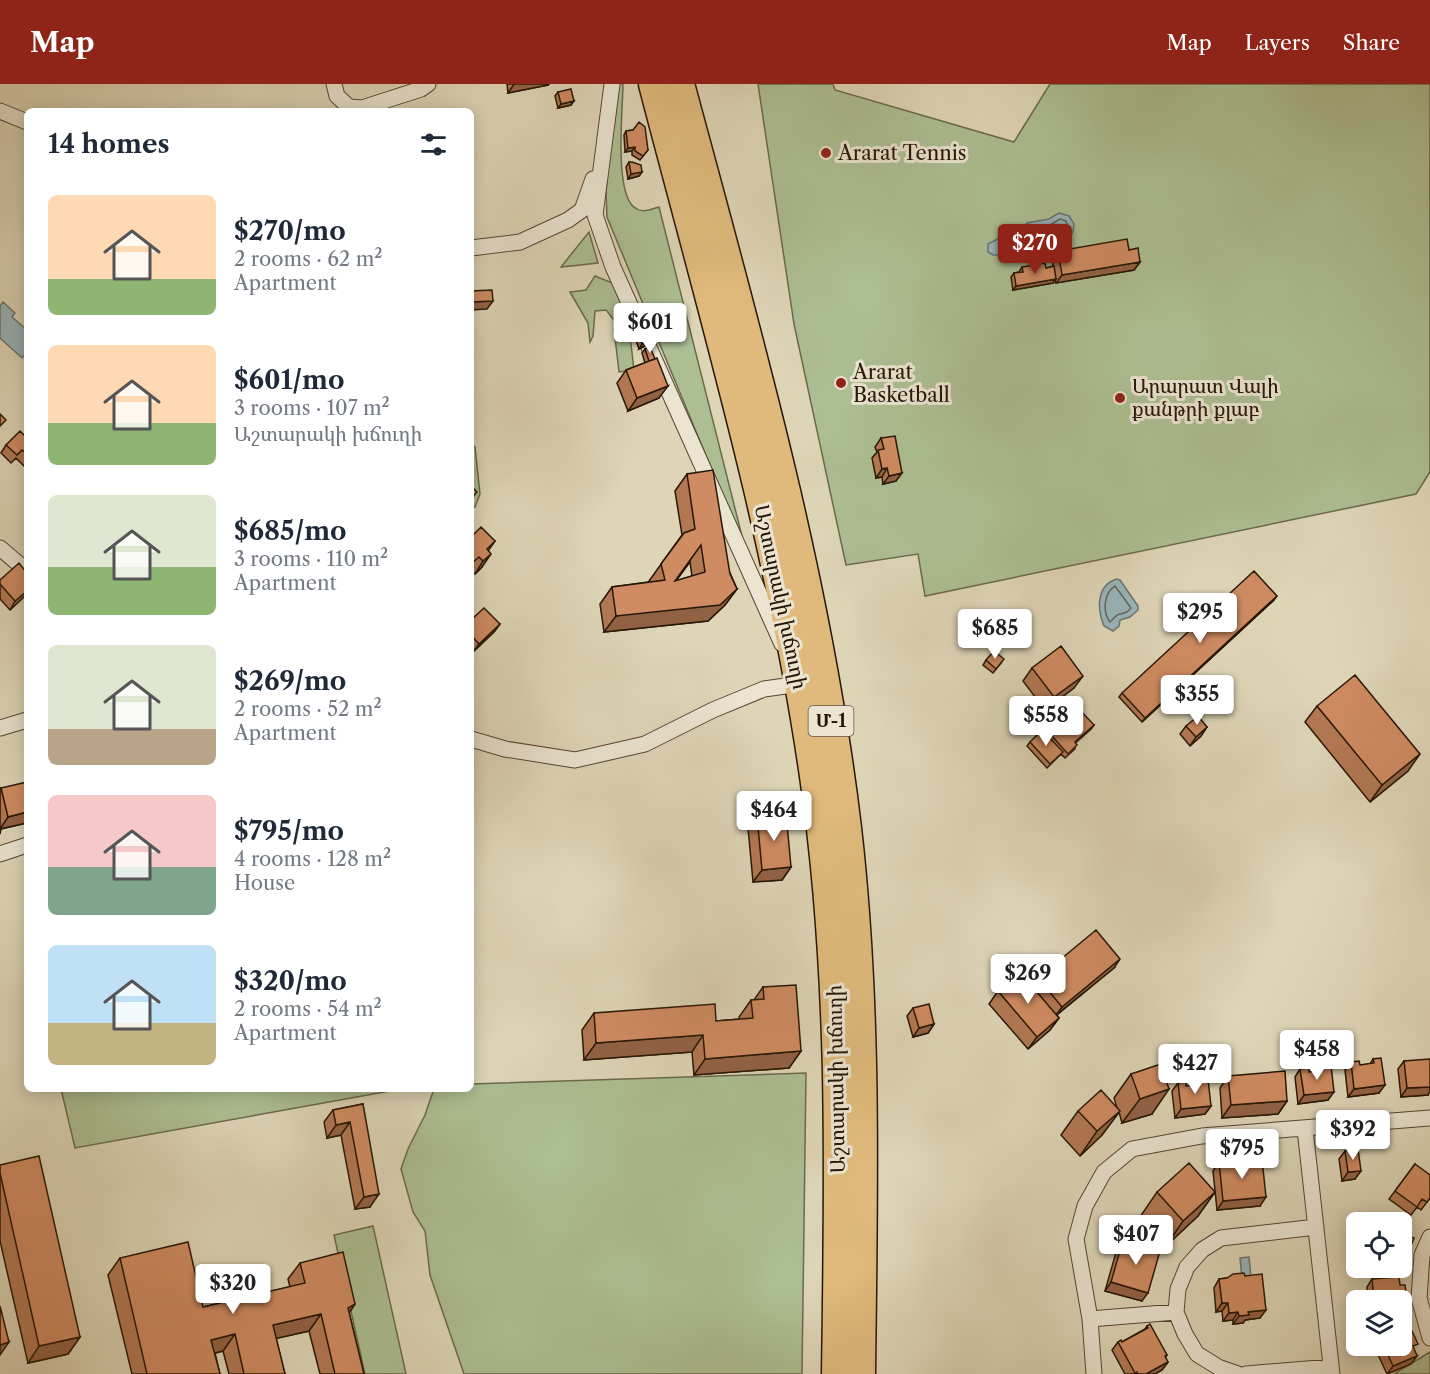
<!DOCTYPE html>
<meta charset="utf-8">
<style>
body{margin:0;font-family:"Libre Caslon Text","Noto Serif Armenian",serif;background:#f6f6f7;color:#1f2937;height:100vh;display:flex;flex-direction:column;font-size:22px;white-space:nowrap}
*{box-sizing:border-box;margin:0}
p{font-size:20px;color:#747a83}
.icon{flex:none;width:33px;height:33px;fill:none;stroke:currentColor;stroke-width:2;stroke-linecap:round;stroke-linejoin:round}
.map{position:relative;flex:1;overflow:hidden}
.drawer{position:absolute;left:24px;top:24px;width:450px;height:984px;display:flex;flex-direction:column;background:#fff;border-radius:9px;box-shadow:0 3px 15px #0003}
.drawer>*{flex:none}
.buttons{position:absolute;left:1346px;top:1128px;display:grid;gap:12px}
.buttons a{display:grid;place-items:center;width:66px;height:66px;border-radius:9px;background:#fff;box-shadow:0 3px 15px #0003;font-size:30px}
.price{position:absolute;translate:-50% -51px;padding:0 14px;border-radius:6px;background:#fff;color:#222;font-size:20px;line-height:39px;filter:drop-shadow(0 2px 3px #0008)}
.price::after{content:'';position:absolute;left:50%;top:36px;width:18px;height:14px;margin-left:-9px;background:inherit;clip-path:polygon(0 0,100% 0,50% 100%)}
.price.on{background:#8f2418;color:#fff}
ul{padding:0;list-style:none}
li{display:flex;align-items:center;gap:18px;height:150px;padding:0 24px}
li span{display:grid;place-items:center;flex:none;width:168px;height:120px;border-radius:9px;color:#555}
li>.icon{margin-inline-start:auto}
span .icon{width:72px;height:72px;fill:#fffc;stroke-width:1}
li b{font-size:26px}
h2{display:flex;justify-content:space-between;align-items:center;height:72px;padding:0 24px;font-size:26px}
header{display:flex;align-items:center;gap:36px;box-sizing:border-box;height:84px;padding:0 30px;background:#8f2418;color:#fff}
header strong{font-size:28px}
nav{display:flex;gap:33px;margin-inline-start:auto;font-size:21px}
.map>svg:first-child{display:block}
</style>
<header>
<strong>Map</strong>
<nav><a>Map</a><a>Layers</a><a>Share</a></nav>
</header>
<div class="map">
<svg width="1430" height="1290" viewBox="0 0 1430 1290">
<rect width="100%" height="100%" fill="#ded5b7"/>
<filter id="stains"><feTurbulence type="fractalNoise" baseFrequency=".00333" numOctaves="4"/><feColorMatrix values="0 0 0 0 .2 0 0 0 0 .09 0 0 0 0 .02 0 0 0 .5 -.17"/></filter>
<radialGradient id="worn" r=".72"><stop offset=".6" stop-color="#630" stop-opacity="0"/><stop offset="1" stop-color="#630" stop-opacity=".3"/></radialGradient>
<path fill="#acbe92" stroke="#6a6a4c" stroke-width="1.5" d="M616 0H623C623 24 613 115 637 125 643 129 652 125 659 123L746 468 607 133 606 108Z
M758 0H833L835 6 1014 58 1050 0H1430V388L1416 410 925 512 918 470 846 481 794 240Z
M589 148 598 179 561 183Z
M595 192 620 202 636 240H617L606 226 595 227 593 252 590 258 588 239 570 208 586 206Z
M629 243 634 286 619 288 614 245Z
M471 359 475 363 480 410 475 423H471Z
M806 989 802 1290H464L430 1191 425 1147 413 1128 401 1085 408 1065 425 1031 434 1005H471V1000Z
M61 1005H401L75 1064Z
M373 1142 406 1290H365L334 1151Z
M1430 1268V1290H1394Z"/>
<path fill="#99b5ba" stroke="#6b7572" stroke-width="1.5" d="M1059 129 1069 132 1074 140C1074 149 1070 155 1062 157V160L1031 163 1026 158 1021 161 1004 162 998 171H993L988 168V160L998 155C1000 143 1014 141 1024 144L1027 139 1049 135Z
M3 218 15 229 12 233 27 246V268L22 274 0 254V222Z
M1117 495 1120 496 1138 522V526L1130 533 1120 536 1119 542 1113 547 1104 542C1097 525 1096 501 1117 495Z
M1249 1173 1251 1193 1242 1194 1240 1174Z"/>
<g fill="none" stroke-linecap="round" stroke-linejoin="round">
<path stroke="#606660" stroke-width="1.5" d="M1060 135 1066 137 1068 144C1061 155 1046 157 1034 156L1028 152 1032 145 1050 141Z
M1115 502 1131 524 1127 528 1117 531 1110 538C1102 527 1104 509 1115 502Z"/>
<defs>
<path id="street" d="M334 0 337 12 349 23 362 24 421 5 428 0
M612 0 595 131 613 183 782 560
M0 27 27 38
M471 164 520 158 568 136 582 126 593 95
M0 464 27 487
M0 644 27 636
M471 655 505 665 575 676 645 660 713 626 764 605 800 600
M0 770 27 761
M1305 1045 1332 1290
M1430 1153 1422 1171 1419 1214 1430 1254
M1090 1235 1176 1228
M1094 1290 1090 1235 1076 1155 1085 1122 1104 1088 1132 1065 1202 1052 1430 1034
M1238 1290 1218 1283 1197 1270 1185 1250 1176 1228 1178 1205 1187 1183 1202 1166 1221 1154 1316 1143
M1246 1290 1331 1283"/>
<path id="highway" d="M653 0C713 230 780 457 814 692 843 890 839 1091 836 1290
M680 0C746 246 817 491 847 744 868 926 863 1108 861 1290"/>
</defs>
<use href="#street" stroke="#554632" stroke-width="17"/>
<use href="#highway" stroke="#271606" stroke-width="31"/>
<use href="#street" stroke="#eae4d0" stroke-width="15"/>
<use href="#highway" stroke="#dfba7c" stroke-width="28"/>
</g>
<path fill="#b27853" stroke="#271606" stroke-width="1.5" fill-rule="evenodd" d="M507 0H549L548 1 508 9Z
M558 8 571 21 558 24 555 12Z
M633 46 648 66 640 76 632 71V67L625 68 624 51 626 47Z
M629 78 642 88 639 92 628 95 626 83Z
M1129 166 1140 178 1134 186 1056 199 1055 196 1053 199 1013 206 1011 193 1014 189 1019 188 1022 183 1046 184 1053 183 1052 175 1058 167Z
M637 246 645 262 639 265 634 251Z
M650 263 659 314 628 327 617 299 626 286 645 279 642 269 645 265Z
M27 354 26 384 16 374 11 379 1 369 6 361Z
M881 354 896 397 883 400 882 393 876 394 872 374 877 368 875 363Z
M687 390 737 505 725 521 708 537 604 548 600 520 612 503 649 498V497L682 451 675 407ZM690 478 692 492 676 497Z
M471 453 495 457 488 467 482 483 475 490 471 486Z
M27 489V510L10 526 0 515V496Z
M1274 516 1142 638 1119 613 1122 609Z
M471 536 500 540 494 548 473 568 471 566Z
M986 576 1001 579 993 589 983 581Z
M1032 584 1074 604 1045 626 1023 597Z
M1317 622 1408 687 1370 718 1305 638Z
M1060 638 1094 641 1091 645 1075 659V665L1065 674 1061 670 1047 684 1027 662 1030 658 1049 654 1059 644 1058 643Z
M1186 642 1207 643 1201 652 1190 662 1180 650Z
M1 704 27 739 1 745 0 750V706Z
M757 732 791 783 782 796 753 798 748 744Z
M1114 884 1057 931 1059 934 1050 946 1028 965 989 920 998 907 1032 902 1038 894Z
M763 903 801 967 789 984 694 991 692 968 584 976 582 946 594 929 716 937 740 935 739 933 751 916H754Z
M913 924 934 940 928 949 913 953 907 932Z
M1373 975 1379 1009 1348 1013 1345 986 1351 978 1360 981 1370 980Z
M1404 977 1428 1011 1401 1013 1398 985Z
M1323 982 1328 1016 1298 1020 1295 993 1300 985 1309 988 1320 987Z
M1131 990 1152 1030 1122 1039 1119 1028 1102 1051 1080 1072 1061 1051 1078 1027 1117 1024 1114 1014Z
M1228 992 1287 1017 1278 1030 1222 1034 1220 1004Z
M1200 996 1211 1022 1205 1030 1175 1034 1172 1007 1178 999 1186 1002 1197 1001Z
M363 1020 370 1123 355 1125 341 1051 327 1054 324 1038 333 1026Z
M1345 1067 1355 1095 1342 1097 1339 1075Z
M1219 1078 1260 1122 1217 1126 1213 1087Z
M1415 1080 1430 1114 1421 1126 1417 1123 1411 1131 1389 1115Z
M0 1081 80 1253 68 1270 28 1279 0 1157Z
M1157 1108H1215L1198 1132 1166 1162 1140 1133Z
M1123 1156 1142 1217 1105 1207 1117 1165Z
M120 1174 203 1223 290 1203 288 1195 300 1179 355 1220 349 1228 364 1290H320L309 1247 276 1254 285 1290H229L223 1267 215 1269 220 1290H132L108 1191Z
M1245 1192 1260 1234 1245 1236 1243 1239 1233 1240V1236L1223 1237 1222 1227 1216 1228 1214 1204 1219 1195Z
M1372 1195 1400 1201 1407 1216 1401 1223V1227V1216H1368L1367 1203Z
M1147 1242 1167 1271 1165 1274 1168 1278 1162 1286 1155 1290H1125L1112 1266 1118 1258H1122L1145 1245Z
M1374 1262H1401L1414 1266 1417 1272 1411 1280 1387 1290Z"/>
<path fill="#916144" stroke="#271606" stroke-width="1.5" d="M514 0H549L548 1 508 9Z
M574 17 571 21 558 24 561 20Z
M635 63 632 67 625 68 628 64Z
M642 88 639 92 628 95 631 90Z
M1140 178 1134 186 1056 199 1062 191Z
M1056 195 1053 199 1013 206 1016 202Z
M493 217 487 225 471 226V218Z
M648 258 645 262 639 265 642 260Z
M668 302 659 314 628 327 637 314Z
M887 384 882 393 876 394 882 385Z
M902 389 896 397 883 400 889 392Z
M491 470 482 483 475 490 483 477Z
M737 505 725 521 708 537 604 548 616 532Z
M27 507V510L10 526 15 517Z
M1277 512 1274 516 1142 638 1145 634Z
M500 540 494 548 473 568 479 560Z
M1083 592 1074 604 1045 626 1054 613Z
M1094 641 1091 645 1072 662 1075 658Z
M1207 643 1201 652 1190 662 1196 653Z
M1420 670 1408 687 1370 718 1382 701Z
M27 728V739L0 745 8 733Z
M791 783 782 796 753 798 762 786Z
M1120 875 1114 884 1056 931 1062 923Z
M1059 934 1050 946 1028 965 1037 953Z
M934 940 928 949 913 953 919 944Z
M703 951 692 968 584 976 596 959Z
M801 967 789 984 694 991 705 975Z
M1385 1001 1379 1009 1348 1013 1354 1005Z
M1430 1003V1007L1428 1011 1401 1013 1407 1004Z
M1169 1005 1152 1030 1122 1039 1140 1015Z
M1334 1008 1328 1016 1298 1020 1304 1011Z
M1287 1017 1278 1030 1222 1034 1231 1021Z
M1211 1022 1205 1030 1175 1034 1181 1025Z
M1120 1027 1102 1051 1080 1072 1097 1047Z
M350 1038 341 1051 327 1054 336 1041Z
M1361 1087 1355 1095 1342 1097 1348 1088Z
M1215 1108 1198 1132 1166 1162 1183 1137Z
M379 1110 370 1123 355 1125 364 1113Z
M1266 1113 1260 1122 1217 1126 1223 1117Z
M1404 1166 1409 1167 1403 1176 1401 1175Z
M1111 1198 1148 1209 1142 1217 1105 1207Z
M1401 1216H1407L1401 1223Z
M1222 1219H1228L1222 1227 1216 1228Z
M355 1220 344 1237 348 1224Z
M1266 1226 1260 1234 1245 1236 1243 1239 1233 1240 1239 1232 1248 1228Z
M1238 1228 1233 1236 1223 1237 1229 1229Z
M321 1230 309 1247 261 1258 273 1241Z
M235 1250 223 1267 200 1273 211 1256Z
M80 1253 68 1270 28 1279 39 1262Z
M9 1258 0 1271V1261Z
M1417 1272 1411 1280 1387 1290 1393 1282Z
M1168 1278 1162 1286 1155 1290H1146Z"/>
<path fill="#cf8b61" stroke="#271606" stroke-width="1.5" fill-rule="evenodd" d="M571 5 574 17 561 20 558 8Z
M639 38 645 43 648 66 643 72 635 67V63L628 64 626 47 633 46Z
M629 78H632L641 81 642 88 631 90Z
M1127 155 1129 166 1138 164 1140 178 1062 191 1058 167Z
M1045 179 1046 184 1054 182 1056 195 1016 202 1014 189 1023 188 1022 183Z
M492 206 493 217 471 218V207Z
M642 244 648 258 642 260 637 246Z
M650 263 655 275 649 277 645 265Z
M657 274 668 302 637 314 626 286Z
M0 330 6 336 0 342Z
M20 347 27 354V370L22 366 17 371 6 361Z
M895 352 902 389 889 392 887 384 882 385 878 366 884 365 881 354Z
M713 386 730 490 737 505 720 521 616 532 612 503 665 496 661 480 684 449 695 445 687 390ZM701 461 705 488 675 497Z
M471 402 477 408 471 415Z
M481 443 495 457 487 465 491 470 483 477 479 473 471 480V453Z
M19 479 27 489V507L15 517 0 500V496Z
M1254 487 1277 512 1145 634 1122 609Z
M484 524 500 540 479 560 471 551V536Z
M1061 562 1083 592 1054 613 1032 584Z
M994 567 1004 575 996 585 986 576Z
M1355 591 1420 670 1382 701 1317 622Z
M1077 623 1094 641 1075 658 1077 661 1068 670 1051 651 1063 641 1060 638Z
M1198 632 1207 643 1196 653 1186 642Z
M1042 646 1063 668 1050 680 1030 658Z
M27 698V728L8 733 1 704Z
M786 729 791 783 762 786 757 732Z
M1096 846 1120 875 1062 923 1038 894Z
M1020 888 1059 934 1037 953 998 907Z
M796 901 801 967 705 975 703 951 596 959 594 929 715 920 716 937 753 934 751 916 764 915 763 903Z
M929 920 934 940 919 944 913 924Z
M1381 974 1385 1001 1354 1005 1351 978 1359 977 1360 981 1374 979 1373 975Z
M1430 975V1003L1407 1004 1404 977Z
M1161 980 1169 1005 1140 1015 1131 990Z
M1331 981 1334 1008 1304 1011 1300 985 1309 984V988L1323 986V982Z
M1285 987 1287 1017 1231 1021 1228 992Z
M1208 995 1211 1022 1181 1025 1178 999 1186 998V1002L1200 1000V996Z
M1101 1006 1120 1027 1097 1047 1078 1027Z
M363 1020 379 1110 364 1113 350 1038 336 1041 333 1026Z
M1358 1065 1361 1087 1348 1088 1345 1067Z
M39 1072 80 1253 39 1262 0 1089V1081Z
M1262 1075 1266 1113 1223 1117 1219 1078Z
M1189 1079 1215 1108 1183 1137 1157 1108Z
M1415 1080 1430 1091V1114L1427 1118 1422 1115 1417 1123 1395 1107Z
M1385 1136 1394 1138H1384Z
M1401 1141 1411 1144 1408 1152 1414 1154 1409 1167 1404 1166 1401 1175Z
M1123 1156 1160 1167 1148 1209 1111 1198Z
M188 1158 203 1223 305 1199 300 1179 343 1168 355 1220 348 1224 364 1290H335L321 1230 273 1241 285 1290H244L235 1250 211 1256 220 1290H147L120 1174Z
M1244 1189 1245 1192 1262 1190 1266 1226 1248 1228 1249 1231 1239 1232 1238 1228 1229 1229 1228 1219H1222L1219 1195 1227 1194 1233 1190Z
M1399 1193 1400 1201H1405L1407 1216H1401L1402 1226 1401 1216H1374L1372 1195Z
M0 1222 9 1258 0 1261Z
M1150 1240 1167 1271 1165 1272 1168 1278 1146 1290H1138L1137 1288 1135 1289 1118 1258 1121 1256 1122 1258 1148 1244 1147 1242Z
M1404 1241 1407 1249 1412 1247 1418 1260 1413 1262 1417 1272 1393 1282 1384 1262H1401V1242Z"/>
<g fill="#8f2418" stroke="#eae4d0" stroke-width="2">
<circle cx="826" cy="69" r="6"/>
<circle cx="841" cy="299" r="6"/>
<circle cx="1120" cy="314" r="6"/>
</g>
<g text-anchor="middle" stroke-width="6" stroke-linejoin="round" paint-order="stroke">
<rect fill="#eae4d0" stroke="#625443" stroke-width="1.5" x="808.5" y="622" width="45" height="30" rx="4.5"/>
<g font-size="18" font-weight="bold" fill="#271606">
<text x="831" y="643">Մ-1</text>
</g>
<g font-size="20" fill="#271606" stroke="#eae4d0" text-anchor="start">
<text x="838" y="76">Ararat Tennis</text>
<text x="853" y="295">Ararat<tspan x="853" dy="23">Basketball</tspan></text>
<text x="1132" y="309">Արարատ Վալի<tspan x="1132" dy="23">քանթրի քլաբ</tspan></text>
</g>
<g font-size="20" fill="#271606" stroke="#eae4d0">
<text transform="translate(781 513) rotate(78)" y="7">Աշտարակի խճուղի</text>
<text transform="translate(836 995) rotate(-91)" y="7">Աշտարակի խճուղի</text>
</g>
</g>
<rect width="100%" height="100%" filter="url(#stains)"/>
<rect width="100%" height="100%" fill="url(#worn)"/>
</svg>
<div class="buttons">
<a><svg class="icon" aria-label="locate" viewBox="0 0 24 24"><circle cx="12" cy="12" r="6"/><path d="M12 2v4M12 18v4M2 12h4M18 12h4"/></svg></a>
<a><svg class="icon" aria-label="layers" viewBox="0 0 24 24"><path d="M12 4l9 5-9 5-9-5zM3 14l9 5 9-5"/></svg></a>
</div>
<b class="price on" style="left:1035px;top:191px">$270</b>
<b class="price" style="left:650px;top:270px">$601</b>
<b class="price" style="left:1200px;top:560px">$295</b>
<b class="price" style="left:995px;top:576px">$685</b>
<b class="price" style="left:1197px;top:642px">$355</b>
<b class="price" style="left:1046px;top:663px">$558</b>
<b class="price" style="left:774px;top:758px">$464</b>
<b class="price" style="left:1028px;top:921px">$269</b>
<b class="price" style="left:1317px;top:997px">$458</b>
<b class="price" style="left:1195px;top:1011px">$427</b>
<b class="price" style="left:1353px;top:1077px">$392</b>
<b class="price" style="left:1242px;top:1096px">$795</b>
<b class="price" style="left:1136px;top:1182px">$407</b>
<b class="price" style="left:233px;top:1231px">$320</b>
<section class="drawer">
<h2>14 homes<svg class="icon" aria-label="filters" viewBox="0 0 24 24"><path d="M4 7h16M4 17h16"/><circle cx="9" cy="7" r="2"/><circle cx="15" cy="17" r="2"/></svg></h2>
<ul>
<li><span style="background:linear-gradient(#ffd9b3 70%,#8fb573 0)"><svg class="icon" aria-label="home" viewBox="0 0 24 24"><path d="M3 11l9-7 9 7M6 9v11h12V9"/></svg></span><div><b>$270/mo</b><p>2 rooms · 62 m²</p><p>Apartment</p></div></li>
<li><span style="background:linear-gradient(#ffd9b3 65%,#8fb573 0)"><svg class="icon" aria-label="home" viewBox="0 0 24 24"><path d="M3 11l9-7 9 7M6 9v11h12V9"/></svg></span><div><b>$601/mo</b><p>3 rooms · 107 m²</p><p>Աշտարակի խճուղի</p></div></li>
<li><span style="background:linear-gradient(#dfe7d0 60%,#8fb573 0)"><svg class="icon" aria-label="home" viewBox="0 0 24 24"><path d="M3 11l9-7 9 7M6 9v11h12V9"/></svg></span><div><b>$685/mo</b><p>3 rooms · 110 m²</p><p>Apartment</p></div></li>
<li><span style="background:linear-gradient(#dfe7d0 70%,#b9a48a 0)"><svg class="icon" aria-label="home" viewBox="0 0 24 24"><path d="M3 11l9-7 9 7M6 9v11h12V9"/></svg></span><div><b>$269/mo</b><p>2 rooms · 52 m²</p><p>Apartment</p></div></li>
<li><span style="background:linear-gradient(#f6c9c9 60%,#7fa58c 0)"><svg class="icon" aria-label="home" viewBox="0 0 24 24"><path d="M3 11l9-7 9 7M6 9v11h12V9"/></svg></span><div><b>$795/mo</b><p>4 rooms · 128 m²</p><p>House</p></div></li>
<li><span style="background:linear-gradient(#bfe0f5 65%,#c2b280 0)"><svg class="icon" aria-label="home" viewBox="0 0 24 24"><path d="M3 11l9-7 9 7M6 9v11h12V9"/></svg></span><div><b>$320/mo</b><p>2 rooms · 54 m²</p><p>Apartment</p></div></li>
</ul>
</section>
</div>
